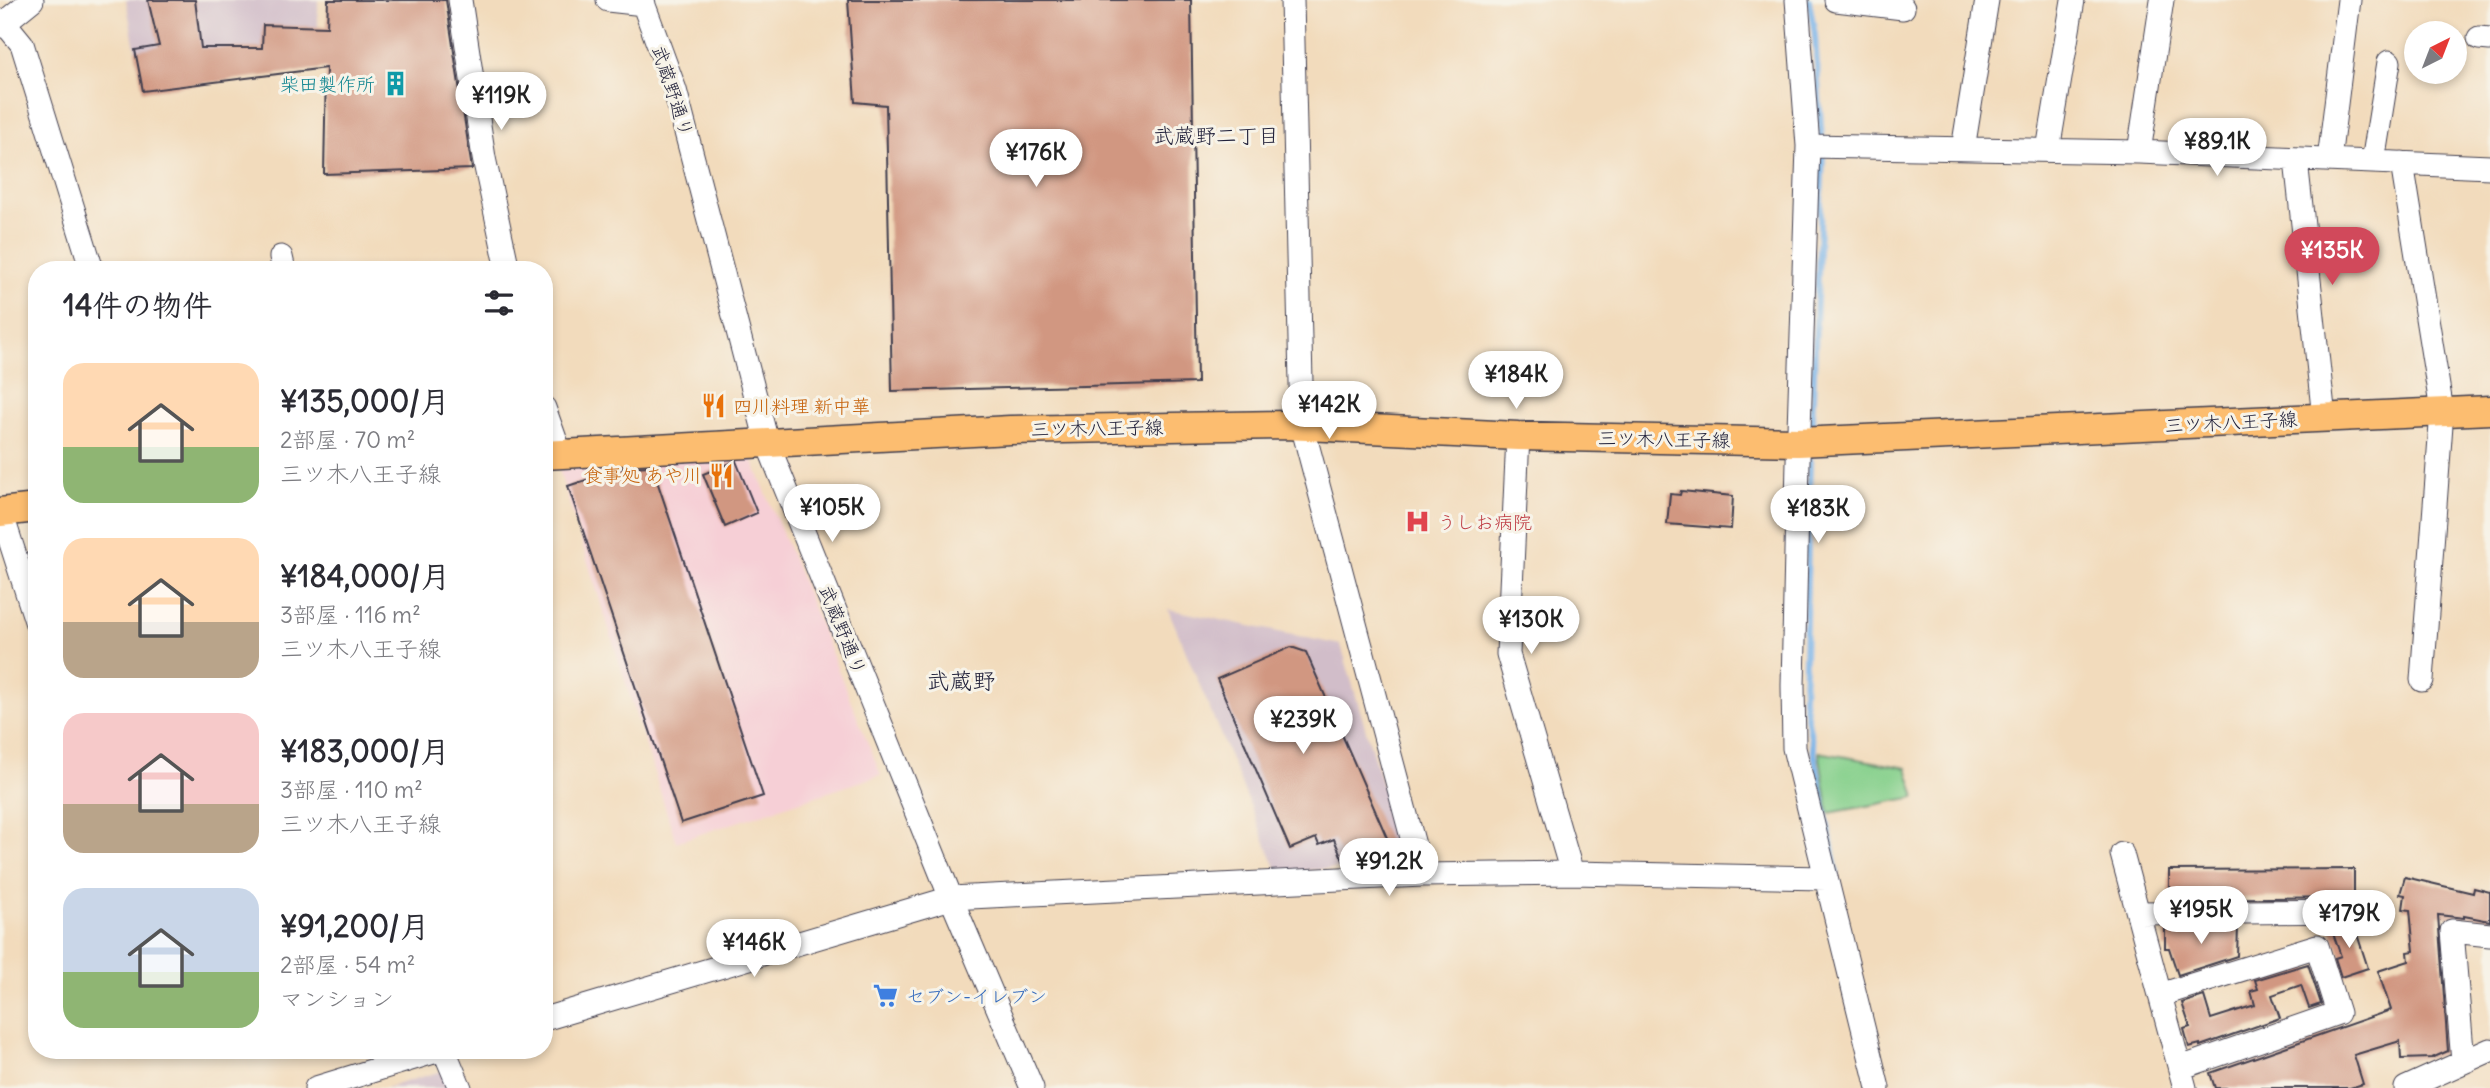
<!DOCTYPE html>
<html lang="ja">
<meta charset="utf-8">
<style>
body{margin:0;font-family:Delius,"Klee One",sans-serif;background:#f7f7f7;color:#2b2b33;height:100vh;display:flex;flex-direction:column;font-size:26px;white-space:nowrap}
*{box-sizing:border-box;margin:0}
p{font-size:23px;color:#7c7c81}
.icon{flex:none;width:38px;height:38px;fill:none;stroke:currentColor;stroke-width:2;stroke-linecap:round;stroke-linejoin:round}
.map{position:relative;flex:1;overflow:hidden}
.details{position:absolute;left:28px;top:261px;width:525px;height:798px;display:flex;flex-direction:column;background:#fff;border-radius:28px;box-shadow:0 4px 10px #0003}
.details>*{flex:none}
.needle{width:46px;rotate:42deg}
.controls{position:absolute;left:2404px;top:21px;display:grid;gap:14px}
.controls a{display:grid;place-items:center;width:63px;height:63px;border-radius:50%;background:#fff;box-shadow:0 4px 10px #0003;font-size:35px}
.price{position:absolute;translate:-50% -60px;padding:0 16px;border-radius:24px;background:#fff;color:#222;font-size:23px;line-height:46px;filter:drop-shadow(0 2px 4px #0008)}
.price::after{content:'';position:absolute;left:50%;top:42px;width:21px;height:16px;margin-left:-10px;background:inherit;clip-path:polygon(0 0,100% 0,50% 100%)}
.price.active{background:#d1495b;color:#fff}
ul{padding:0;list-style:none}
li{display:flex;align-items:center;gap:21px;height:175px;padding:0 35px}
li span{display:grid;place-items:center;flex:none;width:196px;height:140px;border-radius:21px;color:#555}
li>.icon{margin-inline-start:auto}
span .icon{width:84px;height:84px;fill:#fffc;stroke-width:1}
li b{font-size:30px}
h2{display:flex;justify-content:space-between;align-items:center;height:84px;padding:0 35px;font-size:30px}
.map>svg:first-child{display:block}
</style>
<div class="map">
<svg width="2490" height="1088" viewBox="0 0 2490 1088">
<rect width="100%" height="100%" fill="#f7f3e8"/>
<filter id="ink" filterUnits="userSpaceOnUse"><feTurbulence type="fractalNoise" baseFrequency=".0143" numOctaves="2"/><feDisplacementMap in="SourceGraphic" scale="14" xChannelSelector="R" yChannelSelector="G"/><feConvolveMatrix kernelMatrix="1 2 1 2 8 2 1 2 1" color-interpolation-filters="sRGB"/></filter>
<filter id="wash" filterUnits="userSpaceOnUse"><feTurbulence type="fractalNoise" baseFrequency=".00686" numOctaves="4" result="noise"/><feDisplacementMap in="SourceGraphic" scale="28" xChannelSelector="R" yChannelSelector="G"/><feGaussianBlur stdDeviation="1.57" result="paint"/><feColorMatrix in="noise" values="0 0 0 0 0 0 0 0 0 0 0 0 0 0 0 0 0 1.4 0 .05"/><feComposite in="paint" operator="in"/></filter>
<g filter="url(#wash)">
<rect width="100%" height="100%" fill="#f2dbbc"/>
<path fill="#f6cfd6" d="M750 454 881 775 676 842 559 470 646 459Z"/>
<path fill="#d1bdc9" d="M126 0H318V69L143 91Z
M1168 609 1341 645 1405 864 1278 872Z
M452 1068 460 1088H385Z"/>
<path fill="#86d08c" stroke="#547964" stroke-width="2" d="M1819 752 1907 768 1916 797 1829 813Z"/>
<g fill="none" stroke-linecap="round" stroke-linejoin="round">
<path stroke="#78b3e9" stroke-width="6" d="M1809 0 1815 35 1822 141
M1812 422 1823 152
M1810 459 1804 700 1837 874"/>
</g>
<g id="blocks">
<path fill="#d19781" d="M148 0H195L201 48H262L263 25 327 27 328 0H446L472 169 324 174 326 68 143 91 135 50 159 46Z
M848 0H1191L1197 383 892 391 886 105 855 102Z
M736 461 757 513 725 527 703 474Z
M652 466 763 796 681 823 568 486 626 467Z
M1681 491 1733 496 1731 529 1667 524 1670 494 1680 495Z
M1291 647 1306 652 1391 847 1351 864 1345 865 1334 839 1319 845 1316 838 1290 849 1217 679Z
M2354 869V897L2169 899V870Z
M2405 877 2473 893 2474 888 2490 892V921L2464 916V918L2438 915 2448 1051 2432 1058 2401 1059 2400 1041 2354 1055 2363 1084 2350 1088H2215L2210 1073 2391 1010 2378 971 2409 961 2408 952 2414 951 2410 910 2403 909 2405 895 2400 894Z
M2330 925H2354L2368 968 2341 977 2335 958 2341 956Z
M2238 926 2237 956 2178 975 2169 948H2165V927Z
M2308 964 2321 1004 2309 1008 2301 985 2272 995 2280 1018 2200 1046V1044L2189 1047 2184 1029 2190 1027 2182 1003 2204 996 2211 1019 2255 1005 2251 991 2258 989 2255 980Z"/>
</g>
</g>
<g filter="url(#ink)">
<use href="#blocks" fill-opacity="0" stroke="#413e4e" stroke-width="2"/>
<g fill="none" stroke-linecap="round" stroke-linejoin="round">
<defs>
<path id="minor" d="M460 0 484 158 508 270
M608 0 644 4
M642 0 675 90 767 442 951 898 1032 1088
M1292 0 1302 425 1422 875
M1797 0 1808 146 1798 461 1793 686 1794 748 1878 1088
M1836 0 1903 8
M4 22 22 44 92 270
M0 26 32 0
M2479 38 2490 39
M1808 146 2139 152 2490 167
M1963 149 1987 0
M2048 150 2073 0
M2139 152 2162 0
M2296 160 2324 418
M2329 160 2349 0
M2373 162 2389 62
M2402 163 2442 411 2422 680
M281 257 284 270
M544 408 560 453
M1518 436 1508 654 1572 873
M1 512 37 624
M2122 854 2185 1088
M2138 913 2360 911
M2160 995 2317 946 2338 1013 2180 1068
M544 1019 951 898 1422 875 1572 873 1826 878
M444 1050 460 1088
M2463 1062 2452 931 2490 935
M316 1088 440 1050
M2406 1088 2490 1050"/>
<path id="major" d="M544 455 1010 430 1285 425 1518 436 1798 442 2490 410
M0 512 37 508"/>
</defs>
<use href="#minor" stroke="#413e4e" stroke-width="25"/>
<use href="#major" stroke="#413e4e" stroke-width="31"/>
<use href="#minor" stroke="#fff" stroke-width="23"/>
<use href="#major" stroke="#fcbd6f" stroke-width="28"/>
</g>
</g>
<defs>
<symbol id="building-bare" viewBox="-9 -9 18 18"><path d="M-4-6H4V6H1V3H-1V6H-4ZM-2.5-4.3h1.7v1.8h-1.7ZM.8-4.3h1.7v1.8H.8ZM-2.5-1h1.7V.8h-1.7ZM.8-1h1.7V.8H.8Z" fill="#0f9aa8" stroke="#f7f3e8" stroke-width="2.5" paint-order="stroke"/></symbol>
<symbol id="restaurant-bare" viewBox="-9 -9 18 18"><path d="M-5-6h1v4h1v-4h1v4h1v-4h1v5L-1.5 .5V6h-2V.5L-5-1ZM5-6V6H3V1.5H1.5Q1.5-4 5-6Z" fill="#e8710a" stroke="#f7f3e8" stroke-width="2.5" paint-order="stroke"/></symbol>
<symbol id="hospital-bare" viewBox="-9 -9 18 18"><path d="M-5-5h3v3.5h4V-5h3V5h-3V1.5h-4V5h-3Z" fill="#e0444e" stroke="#f7f3e8" stroke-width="2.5" paint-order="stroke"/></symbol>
<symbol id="supermarket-bare" viewBox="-9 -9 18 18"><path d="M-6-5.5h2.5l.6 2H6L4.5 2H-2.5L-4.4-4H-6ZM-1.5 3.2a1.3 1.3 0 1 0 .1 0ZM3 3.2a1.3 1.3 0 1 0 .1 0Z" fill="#3f7fe0" stroke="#f7f3e8" stroke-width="2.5" paint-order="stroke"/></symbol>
</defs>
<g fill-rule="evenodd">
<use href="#building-bare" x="378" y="66" width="35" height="35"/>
<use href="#restaurant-bare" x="696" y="388" width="35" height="35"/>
<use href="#restaurant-bare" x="704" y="458" width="35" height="35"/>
<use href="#hospital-bare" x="1400" y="504" width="35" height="35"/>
<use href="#supermarket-bare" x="868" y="978" width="35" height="35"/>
</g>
<g text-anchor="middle" stroke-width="6" stroke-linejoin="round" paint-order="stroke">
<g font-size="19" fill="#0d838f" stroke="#f7f3e8" text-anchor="end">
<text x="375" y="91">柴田製作所</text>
</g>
<g font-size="19" fill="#22223b" stroke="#f7f3e8">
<text transform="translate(673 91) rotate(72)" y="7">武蔵野通り</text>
<text transform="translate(2231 422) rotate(-3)" y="7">三ツ木八王子線</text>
<text transform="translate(1097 428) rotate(-1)" y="7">三ツ木八王子線</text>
<text transform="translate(1664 439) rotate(1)" y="7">三ツ木八王子線</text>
<text transform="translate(843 630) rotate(68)" y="7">武蔵野通り</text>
</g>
<g font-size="19" fill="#c56008" stroke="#f7f3e8" text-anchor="start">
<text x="733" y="413">四川料理 新中華</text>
<text x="702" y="482" text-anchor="end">食事処 あや川</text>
</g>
<g font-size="19" fill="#be3a42" stroke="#f7f3e8" text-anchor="start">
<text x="1437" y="529">うしお病院</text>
</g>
<g font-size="19" fill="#366cbe" stroke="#f7f3e8" text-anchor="start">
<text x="906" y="1003">セブン-イレブン</text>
</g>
<g font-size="21" fill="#22223b" stroke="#f7f3e8">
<text x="1216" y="143">武蔵野二丁目</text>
</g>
<g font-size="23" fill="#22223b" stroke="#f7f3e8">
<text x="961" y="689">武蔵野</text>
</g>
</g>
</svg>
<div class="controls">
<a><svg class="needle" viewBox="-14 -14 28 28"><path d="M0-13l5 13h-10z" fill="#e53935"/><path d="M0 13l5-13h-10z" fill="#7c7c81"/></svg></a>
</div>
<b class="price" style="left:501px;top:132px">¥119K</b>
<b class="price" style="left:2217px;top:178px">¥89.1K</b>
<b class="price" style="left:1036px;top:189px">¥176K</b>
<b class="price active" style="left:2332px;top:287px">¥135K</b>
<b class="price" style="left:1516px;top:411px">¥184K</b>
<b class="price" style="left:1329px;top:441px">¥142K</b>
<b class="price" style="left:832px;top:544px">¥105K</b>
<b class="price" style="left:1818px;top:545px">¥183K</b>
<b class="price" style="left:1531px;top:656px">¥130K</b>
<b class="price" style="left:1303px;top:756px">¥239K</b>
<b class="price" style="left:1389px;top:898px">¥91.2K</b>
<b class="price" style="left:2201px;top:946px">¥195K</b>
<b class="price" style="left:2349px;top:950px">¥179K</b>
<b class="price" style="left:754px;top:979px">¥146K</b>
<section class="details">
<h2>14件の物件<svg class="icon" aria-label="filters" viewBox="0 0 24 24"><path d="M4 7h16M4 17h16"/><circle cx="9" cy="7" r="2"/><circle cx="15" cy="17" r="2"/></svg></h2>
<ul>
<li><span style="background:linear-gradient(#ffd9b3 60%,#8fb573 0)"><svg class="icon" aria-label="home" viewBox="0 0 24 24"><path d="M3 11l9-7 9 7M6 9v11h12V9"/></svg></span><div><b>¥135,000/月</b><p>2部屋 · 70 m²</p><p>三ツ木八王子線</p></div></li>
<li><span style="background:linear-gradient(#ffd9b3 60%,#b9a48a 0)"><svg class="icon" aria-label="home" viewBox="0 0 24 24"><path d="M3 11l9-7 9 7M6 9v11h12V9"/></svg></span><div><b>¥184,000/月</b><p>3部屋 · 116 m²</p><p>三ツ木八王子線</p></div></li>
<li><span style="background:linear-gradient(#f6c9c9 65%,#b9a48a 0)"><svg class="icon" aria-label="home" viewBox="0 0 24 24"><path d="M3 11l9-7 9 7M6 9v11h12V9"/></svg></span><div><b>¥183,000/月</b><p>3部屋 · 110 m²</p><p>三ツ木八王子線</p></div></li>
<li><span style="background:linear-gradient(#c9d6e8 60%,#8fb573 0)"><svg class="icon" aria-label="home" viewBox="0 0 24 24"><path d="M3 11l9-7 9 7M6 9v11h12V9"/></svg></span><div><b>¥91,200/月</b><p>2部屋 · 54 m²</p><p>マンション</p></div></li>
</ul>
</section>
</div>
